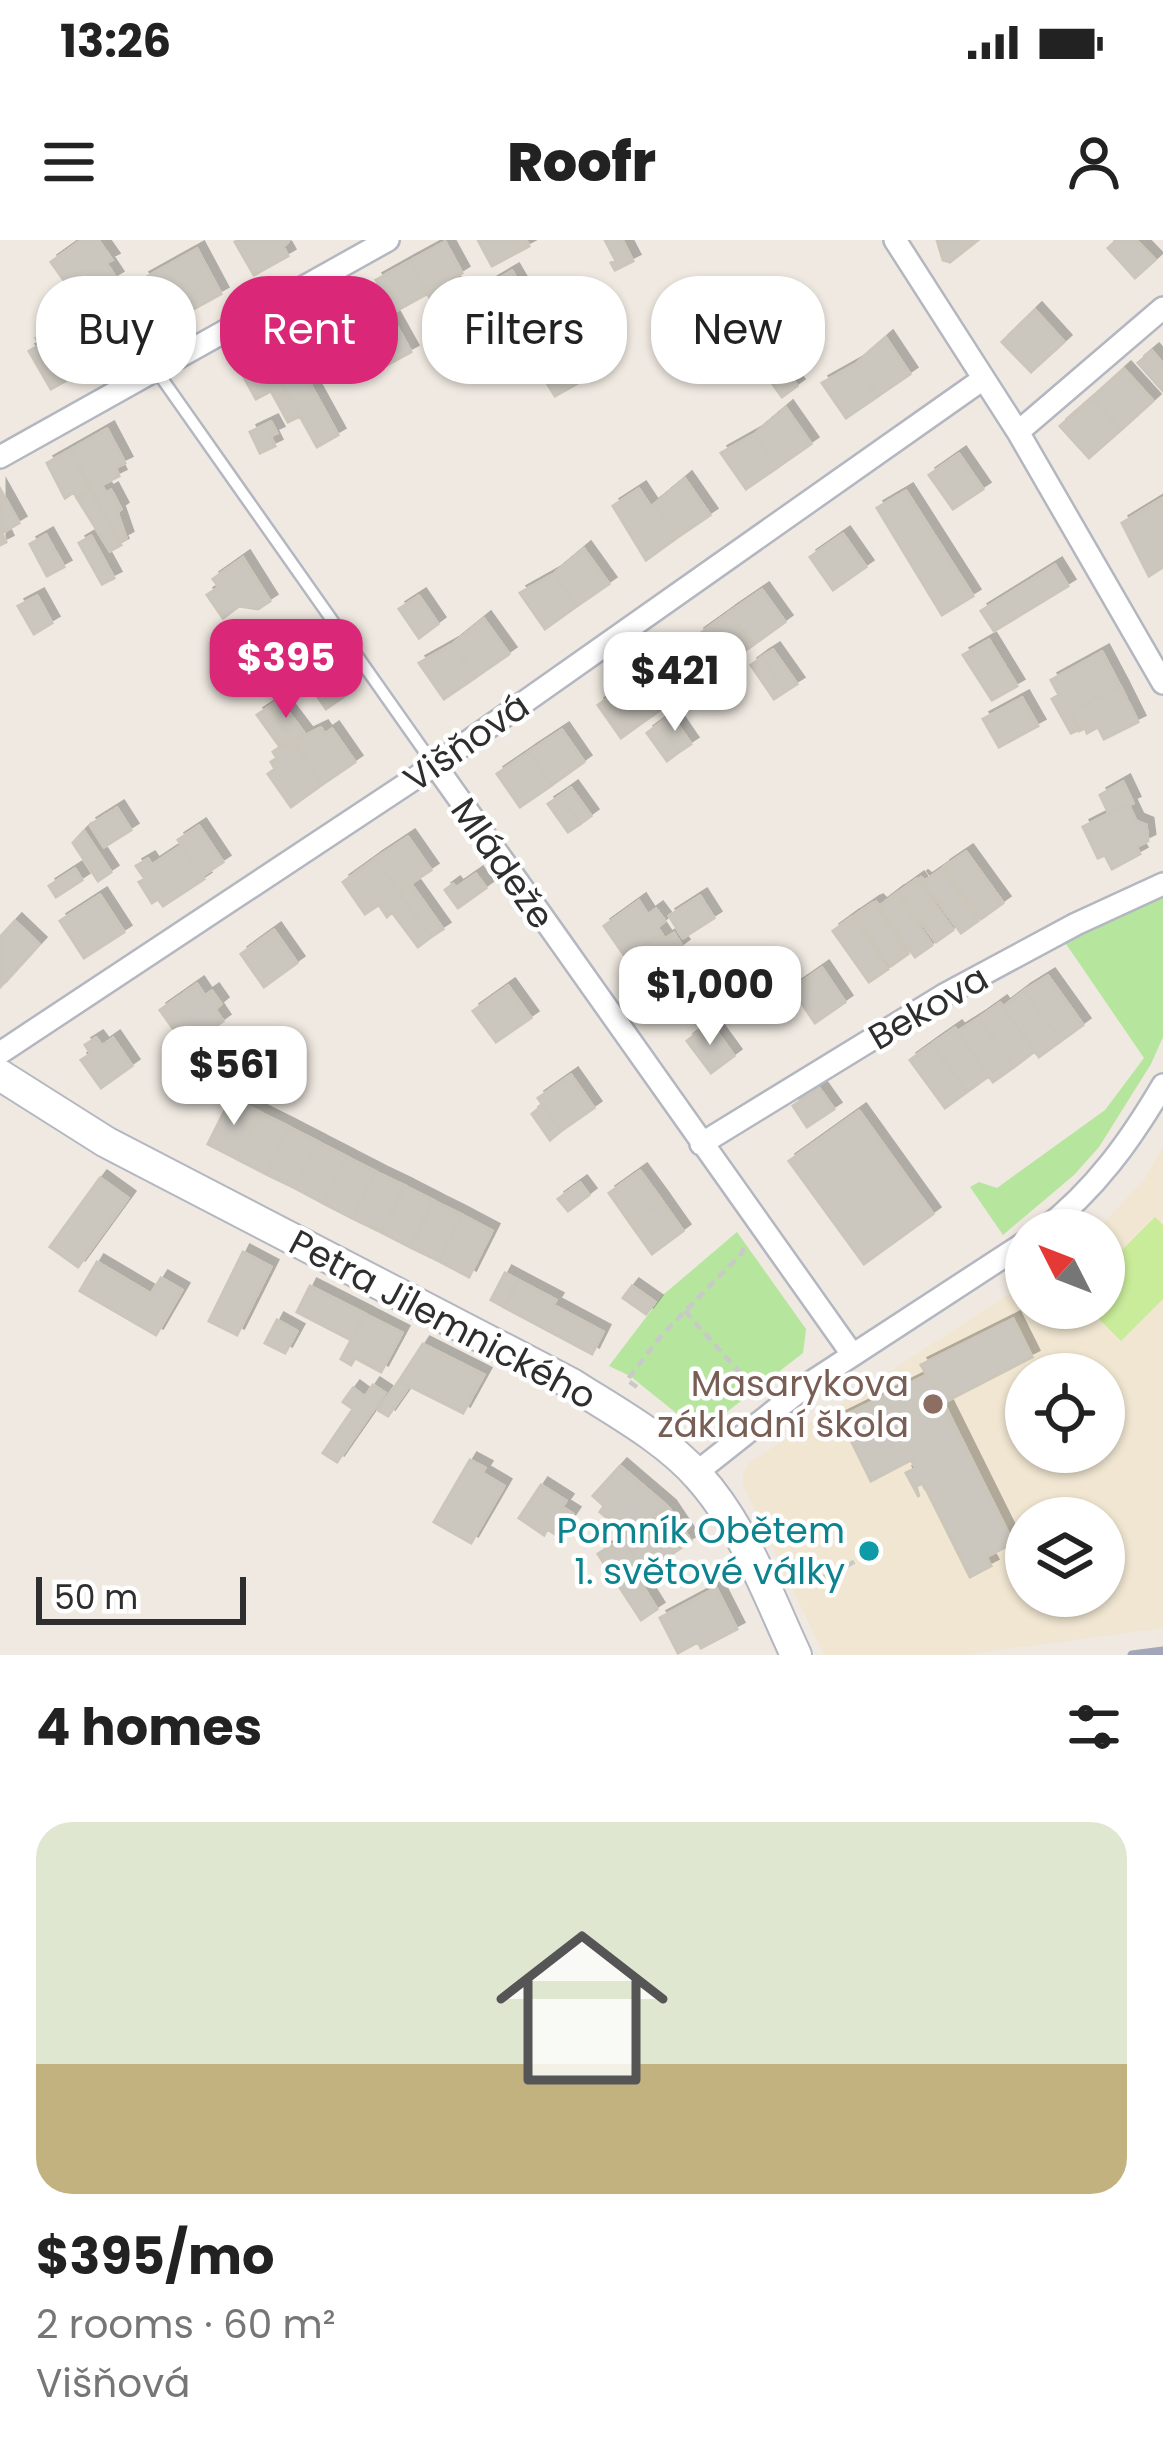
<!DOCTYPE html>
<meta charset="utf-8">
<style>
body{margin:0;font-family:Poppins,sans-serif;background:#f2f2f2;color:#222;height:100vh;display:flex;flex-direction:column;font-size:45px;white-space:nowrap}
*{box-sizing:border-box;margin:0}
p{font-size:39px;color:#767676}
.icon{flex:none;width:66px;height:66px;fill:none;stroke:currentColor;stroke-width:2;stroke-linecap:round;stroke-linejoin:round}
.map{position:relative;height:1415px;overflow:hidden}
.side{display:flex;flex-direction:column;background:#fff;flex:1}
.side>*{flex:none}
.guide{position:absolute;left:36px;top:36px;width:1092px;height:108px;display:flex;gap:24px}
.needle{width:78px;rotate:312deg}
.fabs{position:absolute;left:1005px;top:969px;display:grid;gap:24px}
.fabs a{display:grid;place-items:center;width:120px;height:120px;border-radius:50%;background:#fff;box-shadow:0 3px 9px #0004;font-size:60px}
.scale{position:absolute;left:36px;bottom:30px;width:210px;box-sizing:border-box;padding-left:12px;border:6px solid #2e2e2e;border-top:0;font-size:33px;line-height:42px;white-space:nowrap;color:#2e2e2e;-webkit-text-stroke:9px #fff;paint-order:stroke}
.price{position:absolute;translate:-50% -102px;padding:0 27px;border-radius:24px;background:#fff;color:#222;font-size:39px;line-height:78px;filter:drop-shadow(0 3px 6px #0008)}
.price::after{content:'';position:absolute;left:50%;top:72px;width:36px;height:27px;margin-left:-18px;background:inherit;clip-path:polygon(0 0,100% 0,50% 100%)}
.price.current{background:#db2777;color:#fff}
ul{padding:0;list-style:none}
li{display:grid;align-content:center;gap:24px;height:636px;padding:0 36px}
li+li{border-top:3px solid #e0e0e0}
li span{display:grid;place-items:center;height:372px;border-radius:36px;color:#555}
li>.icon{margin-inline-start:auto}
span .icon{width:216px;height:216px;fill:#fffc;stroke-width:1}
li b{font-size:51px}
h2{display:flex;justify-content:space-between;align-items:center;height:144px;padding:0 36px;font-size:51px}
.pill{padding:0 42px;border-radius:48px;background:#fff;box-shadow:0 3px 9px #0004;font-size:42px;line-height:108px}
.pill.current{background:#db2777;color:#fff}
.status{display:flex;justify-content:space-between;align-items:center;height:84px;padding:0 60px;background:#fff;direction:ltr}
.status svg{height:33px;fill:currentColor}
header{display:flex;justify-content:space-between;align-items:center;height:156px;padding:0 36px;background:#fff;font-size:54px;font-weight:800}
.map>svg:first-child{display:block}
</style>
<div class="status"><b>13:26</b><svg viewBox="0 0 49 12"><path d="M0 12V9h3v3zM5 12V6h3v6zM10 12V3h3v9zM15 12V0h3v12zM26 1h20v11H26zM47 4h2v5h-2z"/></svg></div>
<header><svg class="icon" aria-label="menu" viewBox="0 0 24 24"><path d="M4 6h16M4 12h16M4 18h16"/></svg>Roofr<svg class="icon" aria-label="person" viewBox="0 0 24 24"><circle cx="12" cy="8" r="4"/><path d="M4 21q1-7 8-7t8 7"/></svg></header>
<div class="map">
<svg width="1163" height="1415" viewBox="0 0 1163 1415">
<defs>
<filter id="shadow"><feDropShadow dx="7" dy="-7" stdDeviation="0" flood-color="#0004"/></filter>
</defs>
<rect width="100%" height="100%" fill="#efe9e1"/>
<path fill="#f0e6d1" fill-rule="evenodd" d="M1163 907V1388L963 1415H824L743 1245V1234L749 1223 1026 1043V1068H1104V990H1097L1144 940ZM1026 1134H1104V1212H1026ZM1026 1278H1104V1356H1026Z"/>
<path fill="#b6e59e" d="M1163 654V797L1151 824 1099 907 1074 935 1003 995 970 947 979 942 997 948 1105 870 1144 818 1064 701Z
M737 992 806 1089 803 1113 710 1185 695 1188 630 1136 609 1126 663 1055Z"/>
<path fill="#c9ec9a" d="M1155 977 1163 985V1059L1121 1101 1088 1068H1104V1028Z"/>
<path fill="#cbc7bf" stroke="#cbc5ba" stroke-width="3" filter="url(#shadow)" d="M82 0H98L112 20 106 23 116 38 78 60 51 22Z
M239 0H289L283 7 288 16 254 35 235 2Z
M478 0H526L529 6 492 26Z
M605 0H622L633 21 615 30 611 23 616 21Z
M937 0H978L950 22 943 20Z
M1117 0H1136L1155 20 1135 38 1108 8Z
M445 2 462 33 451 40 454 46 431 60 410 21Z
M197 9 221 54 188 72 176 52 171 55 173 58 158 66 143 39Z
M410 21 427 54 394 72 376 40Z
M512 31 523 50 518 52 534 80 516 91 490 44Z
M386 67 411 112 387 125 361 82Z
M1035 70 1064 102 1031 132 1002 102Z
M289 88 312 128 304 133 338 195 317 207 260 104Z
M65 91 87 129 51 149 29 111 40 105 36 98 47 92 51 99Z
M886 98 910 134 878 156 856 124Z
M260 104 300 176 288 182 271 151 256 159 234 119Z
M1152 111 1163 124V151L1138 123Z
M577 121 587 138 555 156 545 140Z
M856 124 878 156 846 178 822 143Z
M782 125 797 146 782 157 767 136Z
M1124 129 1153 161 1121 190 1092 158Z
M1092 158 1121 190 1089 218 1060 186Z
M786 168 811 204 778 227 755 194Z
M271 182 277 193 270 196 275 206 260 213 250 192Z
M107 189 125 223 115 228 119 236 101 245 97 238 87 243 70 210Z
M755 194 778 227 746 249 721 213Z
M70 210 91 250 77 258 74 252 65 258 47 223Z
M959 214 983 249 953 269 929 235Z
M97 238 106 253 111 250 121 269 117 272 126 298 119 302 87 243Z
M685 239 710 275 678 297 655 264Z
M0 249 19 283 2 293 6 302 0 305Z
M639 249 651 267 655 264 678 297 646 320 613 266Z
M91 250 121 305 110 311 77 258Z
M906 251 973 356 942 375 877 268Z
M1163 258V327L1149 336 1122 283Z
M843 294 866 327 833 350 810 317Z
M46 295 64 327 47 336 30 304Z
M91 296 114 338 102 344 79 303Z
M584 309 609 344 577 366 554 334Z
M243 318 270 361 258 369 239 366 223 378 207 355 219 347 213 339Z
M1055 325 1068 346 994 391 981 371Z
M554 334 577 366 545 389 520 353Z
M762 350 785 382 753 405 730 372Z
M37 356 52 383 34 394 18 366Z
M419 356 438 384 419 398 399 369Z
M730 372 753 405 721 427 698 395Z
M484 379 509 414 476 437 453 404Z
M989 400 1017 446 992 460 963 415Z
M453 404 476 437 444 459 419 423Z
M773 410 797 444 786 451 762 417Z
M1102 412 1120 446 1070 472 1078 490 1071 493 1052 459 1059 455 1051 440Z
M762 417 786 451 774 459 751 425Z
M662 420 684 452 653 475 630 442Z
M338 438 349 453 326 469 316 454Z
M630 442 653 475 621 498 598 465Z
M1120 446 1138 482 1104 499 1098 487 1087 493 1085 488 1079 491 1070 472Z
M1022 458 1038 486 999 507 983 479Z
M279 460 304 493 293 501 269 467Z
M269 467 292 499 280 507 257 475Z
M671 475 691 504 679 512 659 484Z
M659 484 679 512 667 521 647 493Z
M321 488 325 494 332 489 355 522 323 544 293 501Z
M562 490 584 522 552 545 529 512Z
M292 499 323 544 291 567 268 534 275 529 271 522 277 518 273 512Z
M529 512 552 545 520 567 497 534Z
M1123 542 1133 563 1109 574 1100 555Z
M571 548 591 576 580 584 560 556Z
M560 556 580 584 568 592 548 564Z
M1128 564 1136 581 1146 585 1148 601 1136 607 1140 614 1112 629 1105 615 1098 618 1083 587Z
M117 568 131 590 104 607 90 585Z
M199 586 223 622 202 636 178 600Z
M84 591 111 632 98 641 73 603Z
M408 597 431 630 398 652 375 619Z
M182 605 204 639 163 666 158 659 152 663 139 642 145 639 136 626 148 619 152 625Z
M966 612 1003 663 981 679 944 627Z
M375 619 398 652 365 674 343 642Z
M75 629 82 640 56 657 49 646Z
M942 629 978 681 961 693 920 637 925 641Z
M476 634 486 648 458 668 445 650 453 644 456 648Z
M917 639 953 690 936 702 899 652Z
M411 644 443 689 431 697 398 652Z
M398 652 431 697 418 707 392 672 387 677 379 665Z
M897 653 932 705 915 717 875 661 880 666Z
M100 655 124 692 84 718 60 681Z
M700 656 714 678 683 698 669 676Z
M639 661 648 675 656 669 665 681 657 687 661 693 626 718 604 686Z
M873 663 908 714 891 726 854 676Z
M852 677 888 729 869 742 833 691Z
M15 681 39 704 0 747V697Z
M274 690 297 723 264 747 241 714Z
M661 693 665 699 674 693 682 706 674 712 683 725 649 749 626 718Z
M822 728 845 762 815 783 792 749Z
M1048 736 1083 785 1061 801 1024 751Z
M197 744 205 756 212 751 221 764 215 769 223 781 186 807 160 770Z
M508 746 531 778 496 802 473 771Z
M1024 751 1061 801 1039 817 1003 767Z
M1000 763 1035 811 1014 827 979 778Z
M979 778 1014 827 993 842 957 792Z
M710 783 734 816 711 833 687 801Z
M955 788 989 836 967 852 932 804Z
M96 798 102 806 113 798 132 826 101 848 81 820 91 814 85 805Z
M932 804 967 852 945 868 910 820Z
M571 835 594 868 561 891 538 858Z
M819 848 834 869 807 887 793 866Z
M231 858 261 873 237 919 208 904Z
M543 865 561 891 550 900 532 874Z
M859 871 933 974 864 1024 789 921Z
M261 873 289 887 266 934 237 919Z
M289 887 318 902 295 948 266 934Z
M318 902 347 917 323 963 295 948Z
M347 917 376 932 352 978 323 963Z
M640 931 662 961 630 983 609 953Z
M376 932 405 946 381 992 352 978Z
M100 938 128 958 78 1027 50 1007Z
M580 943 589 955 568 971 558 959Z
M405 946 434 961 410 1007 381 992Z
M434 961 462 975 439 1021 410 1007Z
M662 961 683 991 652 1014 630 983Z
M462 975 492 991 469 1037 439 1021Z
M243 1012 271 1027 237 1095 209 1081Z
M97 1022 151 1054 161 1038 182 1050 156 1095 80 1051Z
M505 1033 518 1040 504 1067 491 1060Z
M518 1040 556 1060 553 1065 603 1092 592 1114 504 1067Z
M310 1046 365 1074 351 1100 297 1072Z
M632 1046 655 1062 646 1074 623 1058Z
M365 1074 402 1093 381 1132 355 1118 351 1125 341 1119Z
M1013 1079 1032 1117 943 1163 921 1125Z
M277 1080 297 1091 285 1113 265 1103Z
M423 1104 484 1135 463 1173 399 1141Z
M929 1134 1013 1303 986 1317 991 1326 970 1337 923 1243 916 1246 919 1257 906 1233 916 1228 911 1220 871 1241 840 1178Z
M399 1141 409 1146 388 1176 378 1170Z
M373 1145 385 1153 337 1222 323 1213 353 1169 343 1162 353 1148 365 1157Z
M470 1220 485 1228 482 1233 504 1246 471 1303 434 1282Z
M620 1226 667 1266 626 1294 600 1272 604 1266 593 1256Z
M541 1245 566 1261 562 1267 573 1274 558 1296 547 1289 544 1295 519 1278Z
M669 1268 691 1301 645 1332 623 1298Z
M623 1298 651 1339 642 1345 657 1369 641 1380 598 1314Z
M716 1348 737 1389 701 1408 698 1402 678 1413 660 1378Z"/>
<g fill="none" stroke-linecap="round" stroke-linejoin="round">
<defs>
<path id="lane" d="M156 130 434 525"/>
<path id="street" d="M895 0 1018 192 1163 443
M1018 192 1163 68
M0 217 388 0
M435 525 852 1114
M0 813 435 525 983 139
M701 904 944 755 1076 684 1163 644
M1043 990C1095 950 1130 901 1163 845
M696 1233 807 1145 1026 1002"/>
<path id="secondary" d="M0 835 106 902 572 1144C614 1171 666 1199 699 1237 744 1287 768 1355 796 1415"/>
</defs>
<use href="#lane" stroke="#b4b7c1" stroke-width="15"/>
<use href="#street" stroke="#b4b7c1" stroke-width="26"/>
<use href="#secondary" stroke="#b4b7c1" stroke-width="34"/>
<path stroke="#c9c9c9" stroke-width="4.5" stroke-dasharray="9 6" stroke-linecap="butt" d="M685 1071 757 1152
M637 1147 627 1140 661 1096 742 1013 745 1004
M806 1346 858 1320"/>
<use href="#lane" stroke="#fff" stroke-width="10"/>
<use href="#street" stroke="#fff" stroke-width="21"/>
<use href="#secondary" stroke="#fff" stroke-width="30"/>
<path stroke="#a3a6b8" stroke-width="9" d="M1132 1415 1163 1411"/>
</g>
<circle fill="#8d6e63" stroke="#fff" stroke-width="4.5" cx="933" cy="1164" r="12"/>
<circle fill="#0f9aa8" stroke="#fff" stroke-width="4.5" cx="869" cy="1311" r="12"/>
<g text-anchor="middle" stroke-width="9" stroke-linejoin="round" paint-order="stroke">
<g font-size="36" fill="#2e2e2e" stroke="#fff">
<text transform="translate(466 502) rotate(-35)" y="13">Višňová</text>
<text transform="translate(503 623) rotate(55)" y="13">Mládeže</text>
<text transform="translate(928 767) rotate(-30)" y="13">Bekova</text>
<text transform="translate(443 1079) rotate(28)" y="13">Petra Jilemnického</text>
</g>
<g font-size="36" fill="#785e54" stroke="#fff" text-anchor="end">
<text x="909" y="1156">Masarykova<tspan x="909" dy="41">základní škola</tspan></text>
</g>
<g font-size="36" fill="#0d838f" stroke="#fff" text-anchor="end">
<text x="845" y="1303">Pomník Obětem<tspan x="845" dy="41">1. světové války</tspan></text>
</g>
</g>
</svg>
<div class="fabs">
<a><svg class="needle" viewBox="-14 -14 28 28"><path d="M0-13l5 13h-10z" fill="#e53935"/><path d="M0 13l5-13h-10z" fill="#767676"/></svg></a>
<a><svg class="icon" aria-label="locate" viewBox="0 0 24 24"><circle cx="12" cy="12" r="6"/><path d="M12 2v4M12 18v4M2 12h4M18 12h4"/></svg></a>
<a><svg class="icon" aria-label="layers" viewBox="0 0 24 24"><path d="M12 4l9 5-9 5-9-5zM3 14l9 5 9-5"/></svg></a>
</div>
<div class="scale">50 m</div>
<b class="price current" style="left:286px;top:481px">$395</b>
<b class="price" style="left:675px;top:494px">$421</b>
<b class="price" style="left:710px;top:808px">$1,000</b>
<b class="price" style="left:234px;top:888px">$561</b>
<div class="guide">
<a class="pill">Buy</a>
<a class="pill current">Rent</a>
<a class="pill">Filters</a>
<a class="pill">New</a>
</div>
</div>
<section class="side">
<h2>4 homes<svg class="icon" aria-label="filters" viewBox="0 0 24 24"><path d="M4 7h16M4 17h16"/><circle cx="9" cy="7" r="2"/><circle cx="15" cy="17" r="2"/></svg></h2>
<ul>
<li><span style="background:linear-gradient(#dfe7d0 65%,#c2b280 0)"><svg class="icon" aria-label="home" viewBox="0 0 24 24"><path d="M3 11l9-7 9 7M6 9v11h12V9"/></svg></span><div><b>$395/mo</b><p>2 rooms · 60 m²</p><p>Višňová</p></div></li>
</ul>
</section>
